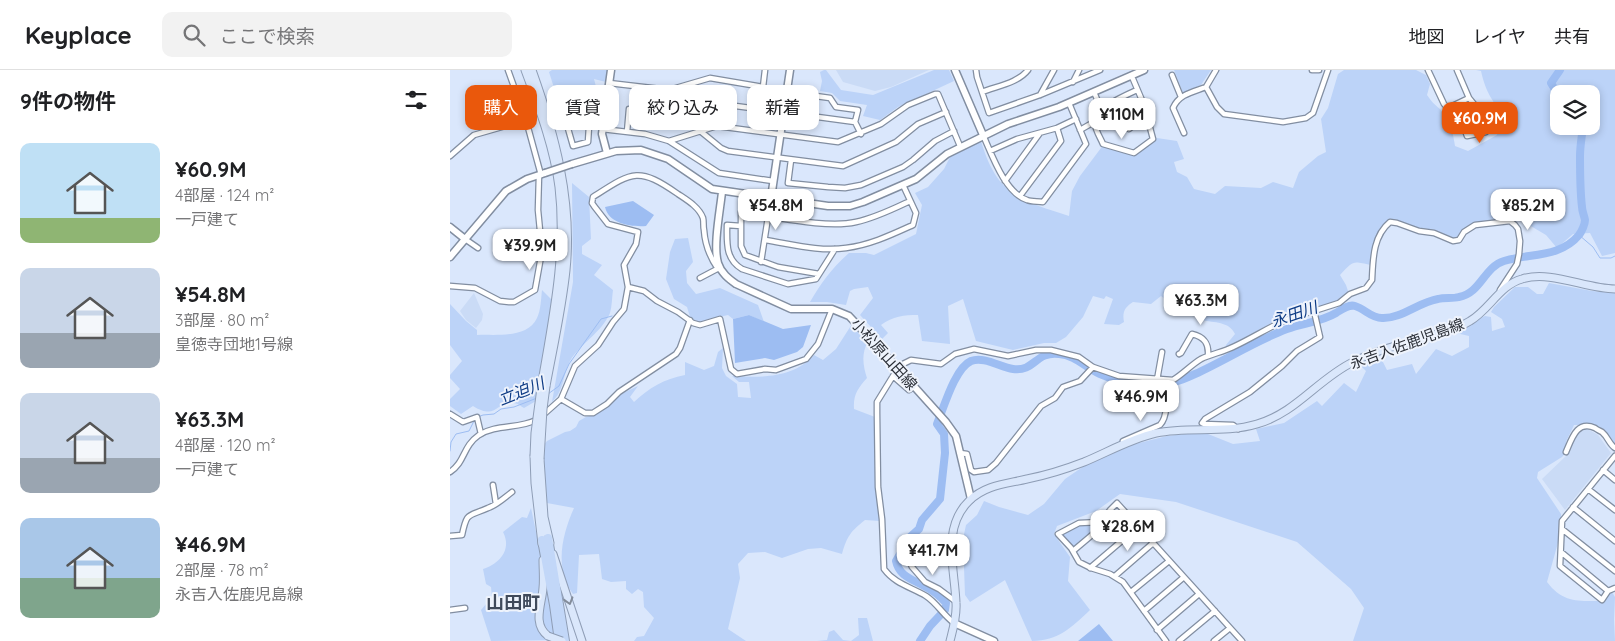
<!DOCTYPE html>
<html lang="ja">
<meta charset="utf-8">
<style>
body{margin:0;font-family:Quicksand,"Noto Sans JP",sans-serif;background:#f2f2f2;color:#202124;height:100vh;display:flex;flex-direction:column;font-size:19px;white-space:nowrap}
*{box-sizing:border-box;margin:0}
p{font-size:16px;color:#757577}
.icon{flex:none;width:28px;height:28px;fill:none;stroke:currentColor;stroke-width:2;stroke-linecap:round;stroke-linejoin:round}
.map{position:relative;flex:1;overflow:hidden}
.drawer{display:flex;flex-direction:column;background:#fff;width:450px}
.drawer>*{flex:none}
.banner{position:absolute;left:15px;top:15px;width:475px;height:45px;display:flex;gap:10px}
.buttons{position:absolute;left:1100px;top:15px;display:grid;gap:10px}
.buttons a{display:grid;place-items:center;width:50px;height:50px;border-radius:10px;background:#fff;box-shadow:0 2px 8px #0003;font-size:25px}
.price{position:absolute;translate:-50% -42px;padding:0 11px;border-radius:10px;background:#fff;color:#222;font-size:16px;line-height:32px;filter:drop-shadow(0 1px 2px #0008)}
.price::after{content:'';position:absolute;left:50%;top:30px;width:15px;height:11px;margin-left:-8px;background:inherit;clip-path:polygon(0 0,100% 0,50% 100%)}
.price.current{background:#ea580c;color:#fff}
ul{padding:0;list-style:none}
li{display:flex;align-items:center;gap:15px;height:125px;padding:0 20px}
li span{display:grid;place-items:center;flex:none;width:140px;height:100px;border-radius:10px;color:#555}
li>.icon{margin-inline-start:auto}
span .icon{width:60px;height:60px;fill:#fffc;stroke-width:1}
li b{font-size:21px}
h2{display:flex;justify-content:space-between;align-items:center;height:60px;padding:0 20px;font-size:21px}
.tag{padding:0 18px;border-radius:10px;background:#fff;box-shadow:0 2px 8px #0003;font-size:18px;line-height:45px}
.tag.current{background:#ea580c;color:#fff}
header{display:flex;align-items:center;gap:30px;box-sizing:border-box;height:70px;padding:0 25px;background:#fff;border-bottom:1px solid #e0e0e0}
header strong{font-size:24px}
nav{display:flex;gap:28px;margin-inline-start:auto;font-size:18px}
.search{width:350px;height:45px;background:#f2f2f2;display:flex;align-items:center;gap:12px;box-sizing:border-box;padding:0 18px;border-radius:10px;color:#757577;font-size:19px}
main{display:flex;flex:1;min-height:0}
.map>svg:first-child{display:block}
</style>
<header>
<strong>Keyplace</strong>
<div class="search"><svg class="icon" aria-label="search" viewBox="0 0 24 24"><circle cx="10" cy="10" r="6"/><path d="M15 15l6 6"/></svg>ここで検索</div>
<nav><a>地図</a><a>レイヤ</a><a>共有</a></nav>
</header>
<main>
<section class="drawer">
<h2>9件の物件<svg class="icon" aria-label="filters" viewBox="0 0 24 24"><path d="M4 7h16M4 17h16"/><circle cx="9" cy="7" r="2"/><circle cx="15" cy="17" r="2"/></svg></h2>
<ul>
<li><span style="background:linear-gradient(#bfe0f5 75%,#8fb573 0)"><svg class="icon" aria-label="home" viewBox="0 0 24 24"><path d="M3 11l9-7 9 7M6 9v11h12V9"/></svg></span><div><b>¥60.9M</b><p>4部屋 · 124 m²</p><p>一戸建て</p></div></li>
<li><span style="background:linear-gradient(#c9d6e8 65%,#9aa5b1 0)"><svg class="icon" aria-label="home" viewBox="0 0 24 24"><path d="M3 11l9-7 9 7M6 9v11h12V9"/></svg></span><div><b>¥54.8M</b><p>3部屋 · 80 m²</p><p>皇徳寺団地1号線</p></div></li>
<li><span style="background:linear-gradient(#c9d6e8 65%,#9aa5b1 0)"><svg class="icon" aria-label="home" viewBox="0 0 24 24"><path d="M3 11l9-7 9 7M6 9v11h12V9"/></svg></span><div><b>¥63.3M</b><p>4部屋 · 120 m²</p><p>一戸建て</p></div></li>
<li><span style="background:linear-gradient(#a9c7e8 60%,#7fa58c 0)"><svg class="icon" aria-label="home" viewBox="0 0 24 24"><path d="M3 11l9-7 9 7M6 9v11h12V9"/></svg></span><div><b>¥46.9M</b><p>2部屋 · 78 m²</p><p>永吉入佐鹿児島線</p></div></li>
</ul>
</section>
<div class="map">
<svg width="1165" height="571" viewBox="0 0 1165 571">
<rect width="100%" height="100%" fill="#dae7fc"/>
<path fill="#cadbf6" d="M386 0H479L441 17 425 21 393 12Z
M24 223 33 244 32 250 26 258 16 250 10 241Z
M1136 358 1148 365 1161 383 1115 440 1092 409 1117 385 1129 362Z"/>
<path fill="#bcd3f8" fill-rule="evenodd" d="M102 0H158L156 12 144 9 150 32 113 46 99 2Z
M374 0H376L391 20 423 25 484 0H499L504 11 448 37 430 50 413 46 417 35 390 31 382 23 370 21 372 11 370 2Z
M724 0H761L751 15 733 23Z
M894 0H966L976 5 980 14 977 25C981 31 984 34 990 39 1000 48 1003 63 1005 76L1018 81 1047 65 1049 57 1057 49C1042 31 1036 23 1031 1L1026 0H1165V183L1152 186 1140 163 1123 164 1107 178 1096 165 1069 149 1020 155C1013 159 1012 165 1006 169L984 161 966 158 946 150 938 151 924 172 921 195C902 191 904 190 890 205L896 215 898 221C888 240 862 238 845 243 820 251 798 267 775 279L776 275 785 264C779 251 764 253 752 250L753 233 736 231 730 240 711 226 701 234 683 232C675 237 672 242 674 252L669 255 654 254 663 229 656 226 654 229 643 226 633 247 616 267 606 273H594L563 280 526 271 513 229 498 236 500 274 472 271 468 245C454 245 443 246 431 255L438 263 432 269 410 245 423 228 418 217 404 219 400 221 396 235 377 232H360C371 213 382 198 399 183H416L424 185 466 164 472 135 465 123 478 117 494 99 501 85 531 71C547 125 569 130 619 146L622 121 630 106 654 74 686 85 707 68 727 71 734 89 724 92 727 102 737 107 744 119 765 124 775 116 811 118 823 112 843 118 849 102 868 86 876 82 871 49 878 38 888 4ZM1109 24H1141V56H1109Z
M122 113 139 127 141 169 132 176V184L152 195 144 205 163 220C162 227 162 236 160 243 152 262 130 274 120 291 113 304 114 321 102 332L123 212Z
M238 168 243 192 236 201 237 213 246 224 270 218 308 235 314 252 299 245 283 249 278 245 248 252 240 247 237 237 224 229 216 209 220 182 225 169Z
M1099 213 1142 221 1165 223V377C1159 372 1158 365 1153 360 1146 353 1133 355 1124 355L1116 372 1117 381 1112 387 1088 402 1087 408 1111 444V462L1097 512C1113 533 1128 531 1152 531L1162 522 1165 527 1164 550 1165 571H903L914 538 901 519 847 472 726 432 670 424 646 441 607 456 604 464 620 487 618 511 640 540C622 557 608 571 582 571L555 510 520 532 515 525 513 469 516 455 527 445 534 431 549 437 578 445 594 434 615 409 637 394 677 376 717 366 753 362 783 374 810 371 806 359 834 353 867 331 872 336 894 313 906 322 916 301 910 295 931 288 937 300 962 294 966 304 986 279 1002 286 1019 277V266L1002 262 1035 246 1041 247 1042 261 1055 257 1052 249 1041 242 1044 237 1065 217H1078L1087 224H1093Z
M92 220 103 231 86 331 74 338C71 336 67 333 63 333 46 331 47 351 23 336L11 344 0 336V329L10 319 0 308V305L12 291 0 275V234L16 251 27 260V265C47 264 77 269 87 248 91 240 91 228 92 220Z
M402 254 418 272C411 283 413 296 417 308 408 318 403 325 404 339L425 347 430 451 415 450C401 461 397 466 392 484L371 478 358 479 332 488 315 482 298 483 288 494 290 508 278 559 296 571H184L187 567 194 566 204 548 194 537 193 522 188 519 182 524 176 519V511L161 512 152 509 149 484 129 485 127 523 123 524C104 498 112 465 124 438L97 433 93 376 97 371 115 362 120 361 126 357 129 351 136 347 144 345 171 324 188 316 180 327 184 332C199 318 214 309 235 305V292L254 300 264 296 268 282 273 278 272 298 276 306 287 314 288 327 301 328 299 312H289L282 306C310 308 344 308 364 285L373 290 386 279Z
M81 438 93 495 106 570 41 571 31 540 42 527 41 517 36 514 33 499C50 494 62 479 53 462L72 447 77 448Z
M645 454 646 456 641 463 624 477H622L612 466 613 463 628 455Z
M408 548H417L423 571H367L377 570 379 562 384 560 393 570 401 571 409 565Z"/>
<path fill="#9dbdf2" d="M183 131 204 145 196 156C181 157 159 154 155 137Z
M299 245 333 259 361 255 353 277 347 282 324 290 315 288 285 293 283 249Z
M649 554 663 571H628Z"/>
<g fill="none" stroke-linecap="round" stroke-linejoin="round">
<path stroke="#9dbdf2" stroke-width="1" d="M1129 165 1143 177 1150 188H1161L1165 186
M98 324 109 316 119 294 151 249 162 246
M28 347 33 345 44 344 51 339 64 337 87 328
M0 381 1 372 6 364 19 361 25 349"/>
<path stroke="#9dbdf2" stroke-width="8" d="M1109 26 1101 13 1110 0
M470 571 480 556 495 540 496 533C490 526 482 520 474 516 462 509 449 506 446 491L460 467 469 459 472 450 490 429 495 383 494 364 487 354C494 337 505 298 521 291 534 286 550 297 563 299 585 302 585 281 609 284 625 285 636 298 650 304 668 312 694 315 713 314 725 313 734 309 745 304 776 290 805 271 837 259 853 253 871 252 886 243 891 240 898 234 905 236 915 239 921 248 932 248 951 249 969 232 988 229 995 227 1002 229 1009 227 1031 223 1034 197 1054 191 1080 183 1110 188 1129 165 1132 161 1135 154 1135 150 1134 145 1132 141 1132 137 1130 120 1130 103 1130 86 1130 76 1132 66 1133 56"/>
<defs>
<path id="street" d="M58 0 76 50 91 105
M526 0 527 7 539 43 590 25 650 0
M766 0 756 17 767 37 774 44 833 52 856 48 863 43 878 0
M862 0H869
M978 0 994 34 1013 55 1017 66 1036 62 1041 55 1019 28 1007 0
M722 5 731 27
M681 6 683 9 694 35 703 69 684 83 653 74C650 67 644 58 645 52 645 38 676 25 687 20
M623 12 629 0
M159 13 219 20 260 8 313 17 315 0
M337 22 380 28 386 37 408 40 405 52
M532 22C547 16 568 13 578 0
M644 22 652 41
M590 25 604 0
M998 38 1019 28
M140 40 115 48 123 76 138 72 140 40 156 34
M646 48 679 59 697 45
M152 59 195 64 219 71 269 103 323 111
M249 60 271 78 278 81 393 96 446 72 468 54 496 42
M630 60 644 52
M177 62 179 39 223 44 263 33 405 52 411 64
M734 63 723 38C729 24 743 22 756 17
M533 65C542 85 555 123 577 130 582 132 588 131 593 132L636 74 619 33
M219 71 267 56 388 72 431 54 458 35 485 24H488L510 76
M540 81 567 69 607 58 626 49
M0 86 24 65 76 50
M341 90 338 113 378 117 395 118 411 115 453 97 463 90 485 71 504 61
M555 111 590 63
M570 126 611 71 607 58
M291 156 277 155C277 172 275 189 292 199L338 214 366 209 385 179
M15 169 28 178
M315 170C341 174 370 182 396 178 420 175 441 165 463 155L466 143 453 115
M311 192 321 128
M369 204 328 197 295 185 291 176V142C323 146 376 159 406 152 425 148 443 139 460 131
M250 208 269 198
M0 216 25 218 50 231 59 232H64L85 220 92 181 88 140 89 105
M178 217 194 221 207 231 228 242 243 253 250 255 270 249 281 299 287 304 315 299 326 300 356 289 368 274 382 239
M864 241 889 233 900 224 916 218 922 210C923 189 923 166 940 152L947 153 969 161 984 163 1003 171 1009 170 1014 162 1025 155 1060 151 1065 155 1068 159 1070 171 1069 184 1067 194 1050 220V222
M729 284 731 283 742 264C755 267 759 274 758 286
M443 306 453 294 461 290 491 294 505 284 524 279 558 286 586 280H601L629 287 643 297 669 306 723 310C733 304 741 295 751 289 761 284 773 282 783 277 813 263 831 248 864 241L870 267 847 281 832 296 800 322 755 349 752 353 754 354 783 355 788 359
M707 310 712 282
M464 317 459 320 443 306 427 332V343L428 417 432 449 434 499C445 514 461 517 476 526 487 533 493 545 504 553
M111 329 135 343H143L157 334 169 322 226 284 230 278 240 250
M0 344 13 352 27 347 31 364
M93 345 111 329 125 296 148 275 163 252 174 239 178 217 174 195 186 174 188 162 158 154 144 136 142 133 143 127C182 102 188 96 228 124 237 130 249 137 253 148 254 152 253 156 254 160 255 175 259 186 268 199
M673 371 710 355C720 344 715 323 714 310
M1116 382C1122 368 1127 350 1145 358 1146 359 1152 362 1152 362 1158 367 1159 374 1165 378
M510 383 517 384 521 400 524 402 538 400 546 393 591 336 605 328 613 317 630 311 643 297
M1153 400 1165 410
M0 402C16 391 12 377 29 365 46 354 69 359 86 350
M43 415 46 434
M1138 419 1165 440
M1123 437 1165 471
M651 452 629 453 608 464 621 478 629 492 641 498 660 504 673 512 716 571
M1112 459 1165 501
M0 466 12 465C17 441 18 447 38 438 47 435 54 428 62 422
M465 471 458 478V488L462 497 475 512 489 519 505 531
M623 481 642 465 660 440 667 433 792 571
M1111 482 1158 521 1165 518
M640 498 688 457
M665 506 703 473
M1158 521 1152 530 1110 496 1112 451 1165 386
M681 522 719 491
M0 540 15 538
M694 541 734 507
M707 560 749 524
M729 571 765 541
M764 571 780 558"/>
<path id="secondary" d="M505 0 533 65
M157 83 152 64 161 0
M122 94 166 81 191 80 218 89 262 119 378 136H400L413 132 466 109 497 84 558 54 609 37 694 0
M272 122C270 141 263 176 268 193 271 203 279 209 286 214L341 239H382L399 246 444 294
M321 128 340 0
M0 157 15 169
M0 187 56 121 77 109 95 103
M452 303 496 352 506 366 521 429
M504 553 544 571"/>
<path id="primary" d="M75 0C89 38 104 77 109 117 117 185 102 252 91 318
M82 0C105 64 123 131 116 200 112 239 103 278 96 316
M84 386 85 413 92 474
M90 389 94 447 100 473
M103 484 132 571
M93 490C93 499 94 509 93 518 92 534 82 554 98 566
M500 571C503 559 507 546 506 533 505 500 491 458 519 431 535 415 556 414 577 409 597 405 616 399 634 392 658 382 680 369 706 363 739 356 774 364 807 354 846 343 868 309 903 292 928 279 957 273 984 265 996 261 1009 258 1020 251 1039 240 1050 215 1072 209 1101 200 1136 219 1165 219"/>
<path id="highway" d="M98 468 115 571
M92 470 104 535 109 571"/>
</defs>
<use href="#street" stroke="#828ea1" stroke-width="7"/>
<use href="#secondary" stroke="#828ea1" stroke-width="9"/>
<use href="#primary" stroke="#8e9db5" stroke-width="9"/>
<use href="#highway" stroke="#8e9db5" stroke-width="10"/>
<use href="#street" stroke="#fff" stroke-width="4.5"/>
<use href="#secondary" stroke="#fff" stroke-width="6"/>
<use href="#primary" stroke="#dae7fb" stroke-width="7"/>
<use href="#highway" stroke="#c2d7f8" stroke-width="8"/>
<defs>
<path id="secondary-bridge" d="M95 103 122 94
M444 294 452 303"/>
<path id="primary-bridge" d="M84 386 85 363 91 318
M90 389 93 339 96 316
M98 566 112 571"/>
</defs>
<use href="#secondary-bridge" stroke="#828ea1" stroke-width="9" stroke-linecap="butt"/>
<use href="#primary-bridge" stroke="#8e9db5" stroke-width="9" stroke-linecap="butt"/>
<use href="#secondary-bridge" stroke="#fff" stroke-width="6"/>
<use href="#primary-bridge" stroke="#dae7fb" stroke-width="7"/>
</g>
<defs><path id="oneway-chevron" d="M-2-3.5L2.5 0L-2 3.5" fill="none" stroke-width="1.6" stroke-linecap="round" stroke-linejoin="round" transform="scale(1.25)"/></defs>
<use stroke="#838c9a" href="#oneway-chevron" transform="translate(119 531) rotate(73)"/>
<g text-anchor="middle" stroke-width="4" stroke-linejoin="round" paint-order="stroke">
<g font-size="15" fill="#2c3038" stroke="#eef3fc">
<text transform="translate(957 274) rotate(-20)" y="5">永吉入佐鹿児島線</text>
<text transform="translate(434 284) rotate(48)" y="5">小松原山田線</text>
</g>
<g font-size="16" font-style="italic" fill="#0c3a84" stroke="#eef3fc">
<text transform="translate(844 244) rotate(-19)" y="6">永田川</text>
<text transform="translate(71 321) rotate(-22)" y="6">立迫川</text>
</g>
<g font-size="18" font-weight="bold" fill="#404a5b" stroke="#eef3fc">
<text x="63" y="539">山田町</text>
</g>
</g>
</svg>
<div class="buttons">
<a><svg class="icon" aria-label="layers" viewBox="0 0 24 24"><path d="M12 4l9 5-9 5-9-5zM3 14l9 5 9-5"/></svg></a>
</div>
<b class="price" style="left:672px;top:70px">¥110M</b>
<b class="price current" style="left:1030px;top:74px">¥60.9M</b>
<b class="price" style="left:326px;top:161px">¥54.8M</b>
<b class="price" style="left:1078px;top:161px">¥85.2M</b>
<b class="price" style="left:80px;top:201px">¥39.9M</b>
<b class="price" style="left:751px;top:256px">¥63.3M</b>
<b class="price" style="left:691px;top:352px">¥46.9M</b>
<b class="price" style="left:678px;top:482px">¥28.6M</b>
<b class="price" style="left:483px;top:506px">¥41.7M</b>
<div class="banner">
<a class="tag current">購入</a>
<a class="tag">賃貸</a>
<a class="tag">絞り込み</a>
<a class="tag">新着</a>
</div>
</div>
</main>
